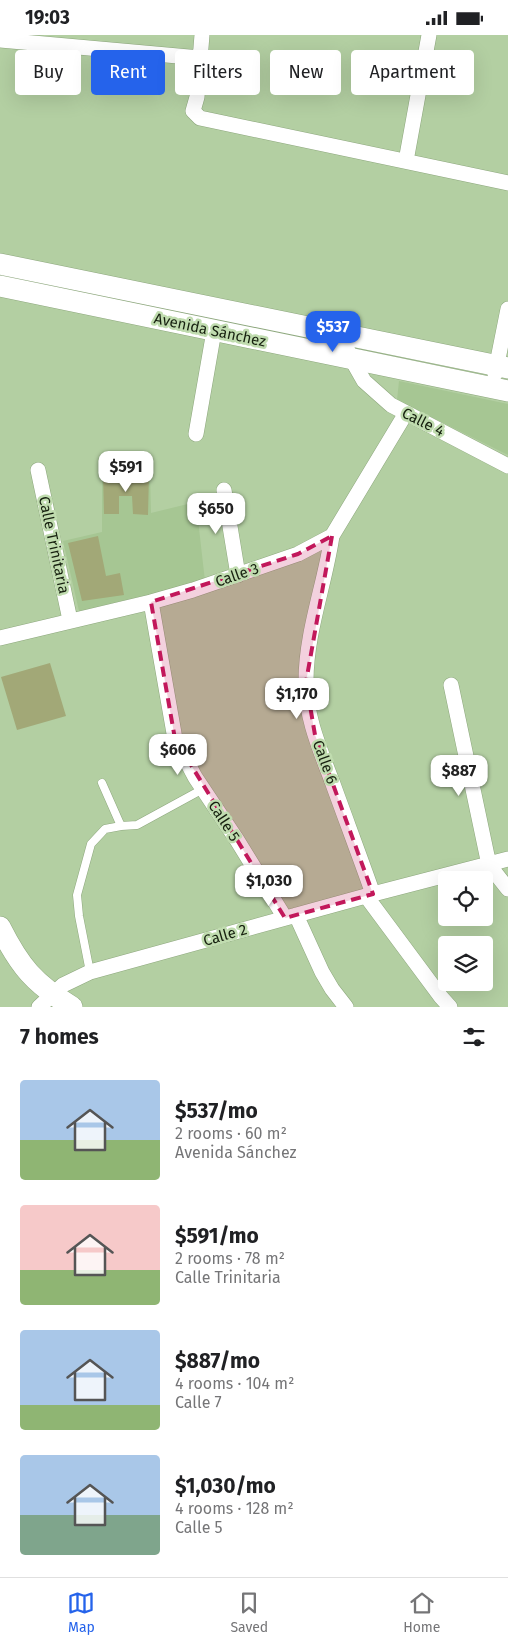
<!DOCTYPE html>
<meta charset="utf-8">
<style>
body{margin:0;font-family:"Fira Sans",sans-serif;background:#f2f2f2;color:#202124;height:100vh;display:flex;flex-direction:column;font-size:19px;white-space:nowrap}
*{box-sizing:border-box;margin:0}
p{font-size:16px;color:#757577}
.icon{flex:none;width:28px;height:28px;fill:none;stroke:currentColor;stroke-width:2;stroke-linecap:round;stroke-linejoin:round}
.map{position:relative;height:972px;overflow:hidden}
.drawer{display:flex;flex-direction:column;background:#fff;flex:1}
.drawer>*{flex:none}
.banner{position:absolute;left:15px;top:15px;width:479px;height:45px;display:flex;gap:10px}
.buttons{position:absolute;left:438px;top:836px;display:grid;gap:10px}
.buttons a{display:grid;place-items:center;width:55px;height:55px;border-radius:5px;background:#fff;box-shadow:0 5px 20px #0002;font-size:25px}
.price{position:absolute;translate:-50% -42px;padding:0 11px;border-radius:10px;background:#fff;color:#222;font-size:16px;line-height:32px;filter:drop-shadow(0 1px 2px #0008)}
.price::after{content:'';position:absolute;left:50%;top:30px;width:15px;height:11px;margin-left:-8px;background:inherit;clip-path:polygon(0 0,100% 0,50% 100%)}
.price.active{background:#2563eb;color:#fff}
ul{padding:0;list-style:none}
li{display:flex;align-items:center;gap:15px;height:125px;padding:0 20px}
li span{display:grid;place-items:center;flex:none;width:140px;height:100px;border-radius:5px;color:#555}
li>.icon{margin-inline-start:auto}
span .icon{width:60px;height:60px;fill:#fffc;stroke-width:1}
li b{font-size:21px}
h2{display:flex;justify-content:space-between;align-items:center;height:60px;padding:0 20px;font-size:21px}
.chip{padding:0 18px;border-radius:5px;background:#fff;box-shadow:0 5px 20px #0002;font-size:18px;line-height:45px}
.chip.active{background:#2563eb;color:#fff}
.status{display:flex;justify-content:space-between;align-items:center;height:35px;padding:0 25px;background:#fff;direction:ltr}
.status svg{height:14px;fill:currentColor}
.menu{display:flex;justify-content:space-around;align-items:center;height:70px;border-top:1px solid #e0e0e0;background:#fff;font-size:14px;color:#757577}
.menu a{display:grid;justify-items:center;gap:2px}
.menu .active{color:#2563eb}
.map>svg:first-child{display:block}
</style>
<div class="status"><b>19:03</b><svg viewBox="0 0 49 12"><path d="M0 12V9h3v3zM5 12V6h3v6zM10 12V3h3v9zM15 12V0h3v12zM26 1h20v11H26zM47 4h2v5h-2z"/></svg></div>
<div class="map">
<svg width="508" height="972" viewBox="0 0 508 972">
<rect width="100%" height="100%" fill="#b3cfa2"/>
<path fill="#a6c693" d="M399 346 508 369V420L397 365Z
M102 438H150L151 478 196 467 205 546 79 576 63 506 102 497Z"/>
<path fill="#a2a877" d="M103 440H149L148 480 133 479 132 461H119V479H104Z
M98 501 106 541 120 538 124 560 82 566 68 508Z
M50 628 66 681 17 695 1 642Z"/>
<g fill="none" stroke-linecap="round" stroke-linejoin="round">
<defs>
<path id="lane" d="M102 748 121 791
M90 937 79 881 77 860 91 809 105 794 121 791 137 790 203 754"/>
<path id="street" d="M202 0 197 62 193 76 200 83 508 148
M0 5 200 23
M406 126 429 0
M341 300 352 325 364 346 391 370 508 431
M495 339 508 274
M196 399 214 296
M38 435 70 585
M224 455 238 540
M332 501C325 549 306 597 306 646 305 681 321 717 333 749 346 785 360 822 373 859
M151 567 175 704 195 742 237 805 285 883
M0 603 151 567 193 555 298 519 332 501 406 378
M451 650 489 830 508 854
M366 861 441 962 450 972
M296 880 322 937 332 954 346 972
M39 972 63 950 90 937 373 859 508 824"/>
<path id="secondary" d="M0 229 508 333
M0 251 508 356
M0 892C20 932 34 948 72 972"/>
</defs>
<use href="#lane" stroke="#8da77d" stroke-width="9"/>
<use href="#street" stroke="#8da77d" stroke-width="16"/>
<use href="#secondary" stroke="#8da77d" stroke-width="22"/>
<use href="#lane" stroke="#fff" stroke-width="8"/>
<use href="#street" stroke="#fff" stroke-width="15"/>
<use href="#secondary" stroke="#fff" stroke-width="21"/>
</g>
<path fill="#c2185b" fill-opacity="0.2" stroke="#c2185b" stroke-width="4" stroke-dasharray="10 6" stroke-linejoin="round" d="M332 501 306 647 315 700 373 859 285 883 175 704 151 567 298 519Z"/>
<g text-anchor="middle" stroke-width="5" stroke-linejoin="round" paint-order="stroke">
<g font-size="15" fill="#16200f" stroke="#c0dcaf">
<text transform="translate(210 295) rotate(12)" y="5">Avenida Sánchez</text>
<text transform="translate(423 387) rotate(27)" y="5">Calle 4</text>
<text transform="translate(54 510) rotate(78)" y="5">Calle Trinitaria</text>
<text transform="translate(237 540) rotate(-19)" y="5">Calle 3</text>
<text transform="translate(325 727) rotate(70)" y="5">Calle 6</text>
<text transform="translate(224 786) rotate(57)" y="5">Calle 5</text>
<text transform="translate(225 900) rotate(-16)" y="5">Calle 2</text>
</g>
</g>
</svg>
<div class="buttons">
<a><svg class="icon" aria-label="locate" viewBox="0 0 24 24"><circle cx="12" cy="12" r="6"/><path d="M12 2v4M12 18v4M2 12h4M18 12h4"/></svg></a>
<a><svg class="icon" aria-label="layers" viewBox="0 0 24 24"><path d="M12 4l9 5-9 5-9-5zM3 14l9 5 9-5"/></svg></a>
</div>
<b class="price active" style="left:333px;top:318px">$537</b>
<b class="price" style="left:126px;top:458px">$591</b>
<b class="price" style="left:216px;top:500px">$650</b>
<b class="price" style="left:297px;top:685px">$1,170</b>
<b class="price" style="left:178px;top:741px">$606</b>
<b class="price" style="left:459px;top:762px">$887</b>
<b class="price" style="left:269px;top:872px">$1,030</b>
<div class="banner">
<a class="chip">Buy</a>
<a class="chip active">Rent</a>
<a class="chip">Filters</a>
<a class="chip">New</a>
<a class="chip">Apartment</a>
</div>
</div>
<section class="drawer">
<h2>7 homes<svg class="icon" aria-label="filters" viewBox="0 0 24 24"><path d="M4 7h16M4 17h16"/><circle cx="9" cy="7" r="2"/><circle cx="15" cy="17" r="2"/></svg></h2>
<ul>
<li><span style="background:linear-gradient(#a9c7e8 60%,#8fb573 0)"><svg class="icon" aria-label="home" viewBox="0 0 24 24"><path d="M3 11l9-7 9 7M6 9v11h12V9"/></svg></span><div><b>$537/mo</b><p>2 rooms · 60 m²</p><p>Avenida Sánchez</p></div></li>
<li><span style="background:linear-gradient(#f6c9c9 65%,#8fb573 0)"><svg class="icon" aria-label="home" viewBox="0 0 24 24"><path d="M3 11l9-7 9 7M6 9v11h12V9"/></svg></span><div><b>$591/mo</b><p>2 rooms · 78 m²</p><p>Calle Trinitaria</p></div></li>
<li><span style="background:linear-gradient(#a9c7e8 75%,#8fb573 0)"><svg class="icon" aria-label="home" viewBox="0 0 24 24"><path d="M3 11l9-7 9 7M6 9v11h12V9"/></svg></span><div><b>$887/mo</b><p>4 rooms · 104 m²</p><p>Calle 7</p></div></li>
<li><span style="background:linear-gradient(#a9c7e8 60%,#7fa58c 0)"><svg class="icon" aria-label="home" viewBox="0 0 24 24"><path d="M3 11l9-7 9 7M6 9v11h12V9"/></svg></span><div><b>$1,030/mo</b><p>4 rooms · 128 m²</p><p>Calle 5</p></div></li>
</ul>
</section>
<nav class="menu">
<a class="active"><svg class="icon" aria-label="map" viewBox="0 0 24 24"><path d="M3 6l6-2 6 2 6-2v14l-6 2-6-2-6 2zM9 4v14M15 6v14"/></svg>Map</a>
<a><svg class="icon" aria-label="saved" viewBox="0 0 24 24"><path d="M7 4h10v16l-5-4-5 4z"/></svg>Saved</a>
<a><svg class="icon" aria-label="home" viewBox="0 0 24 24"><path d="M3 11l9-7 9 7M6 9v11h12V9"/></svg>Home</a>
</nav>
